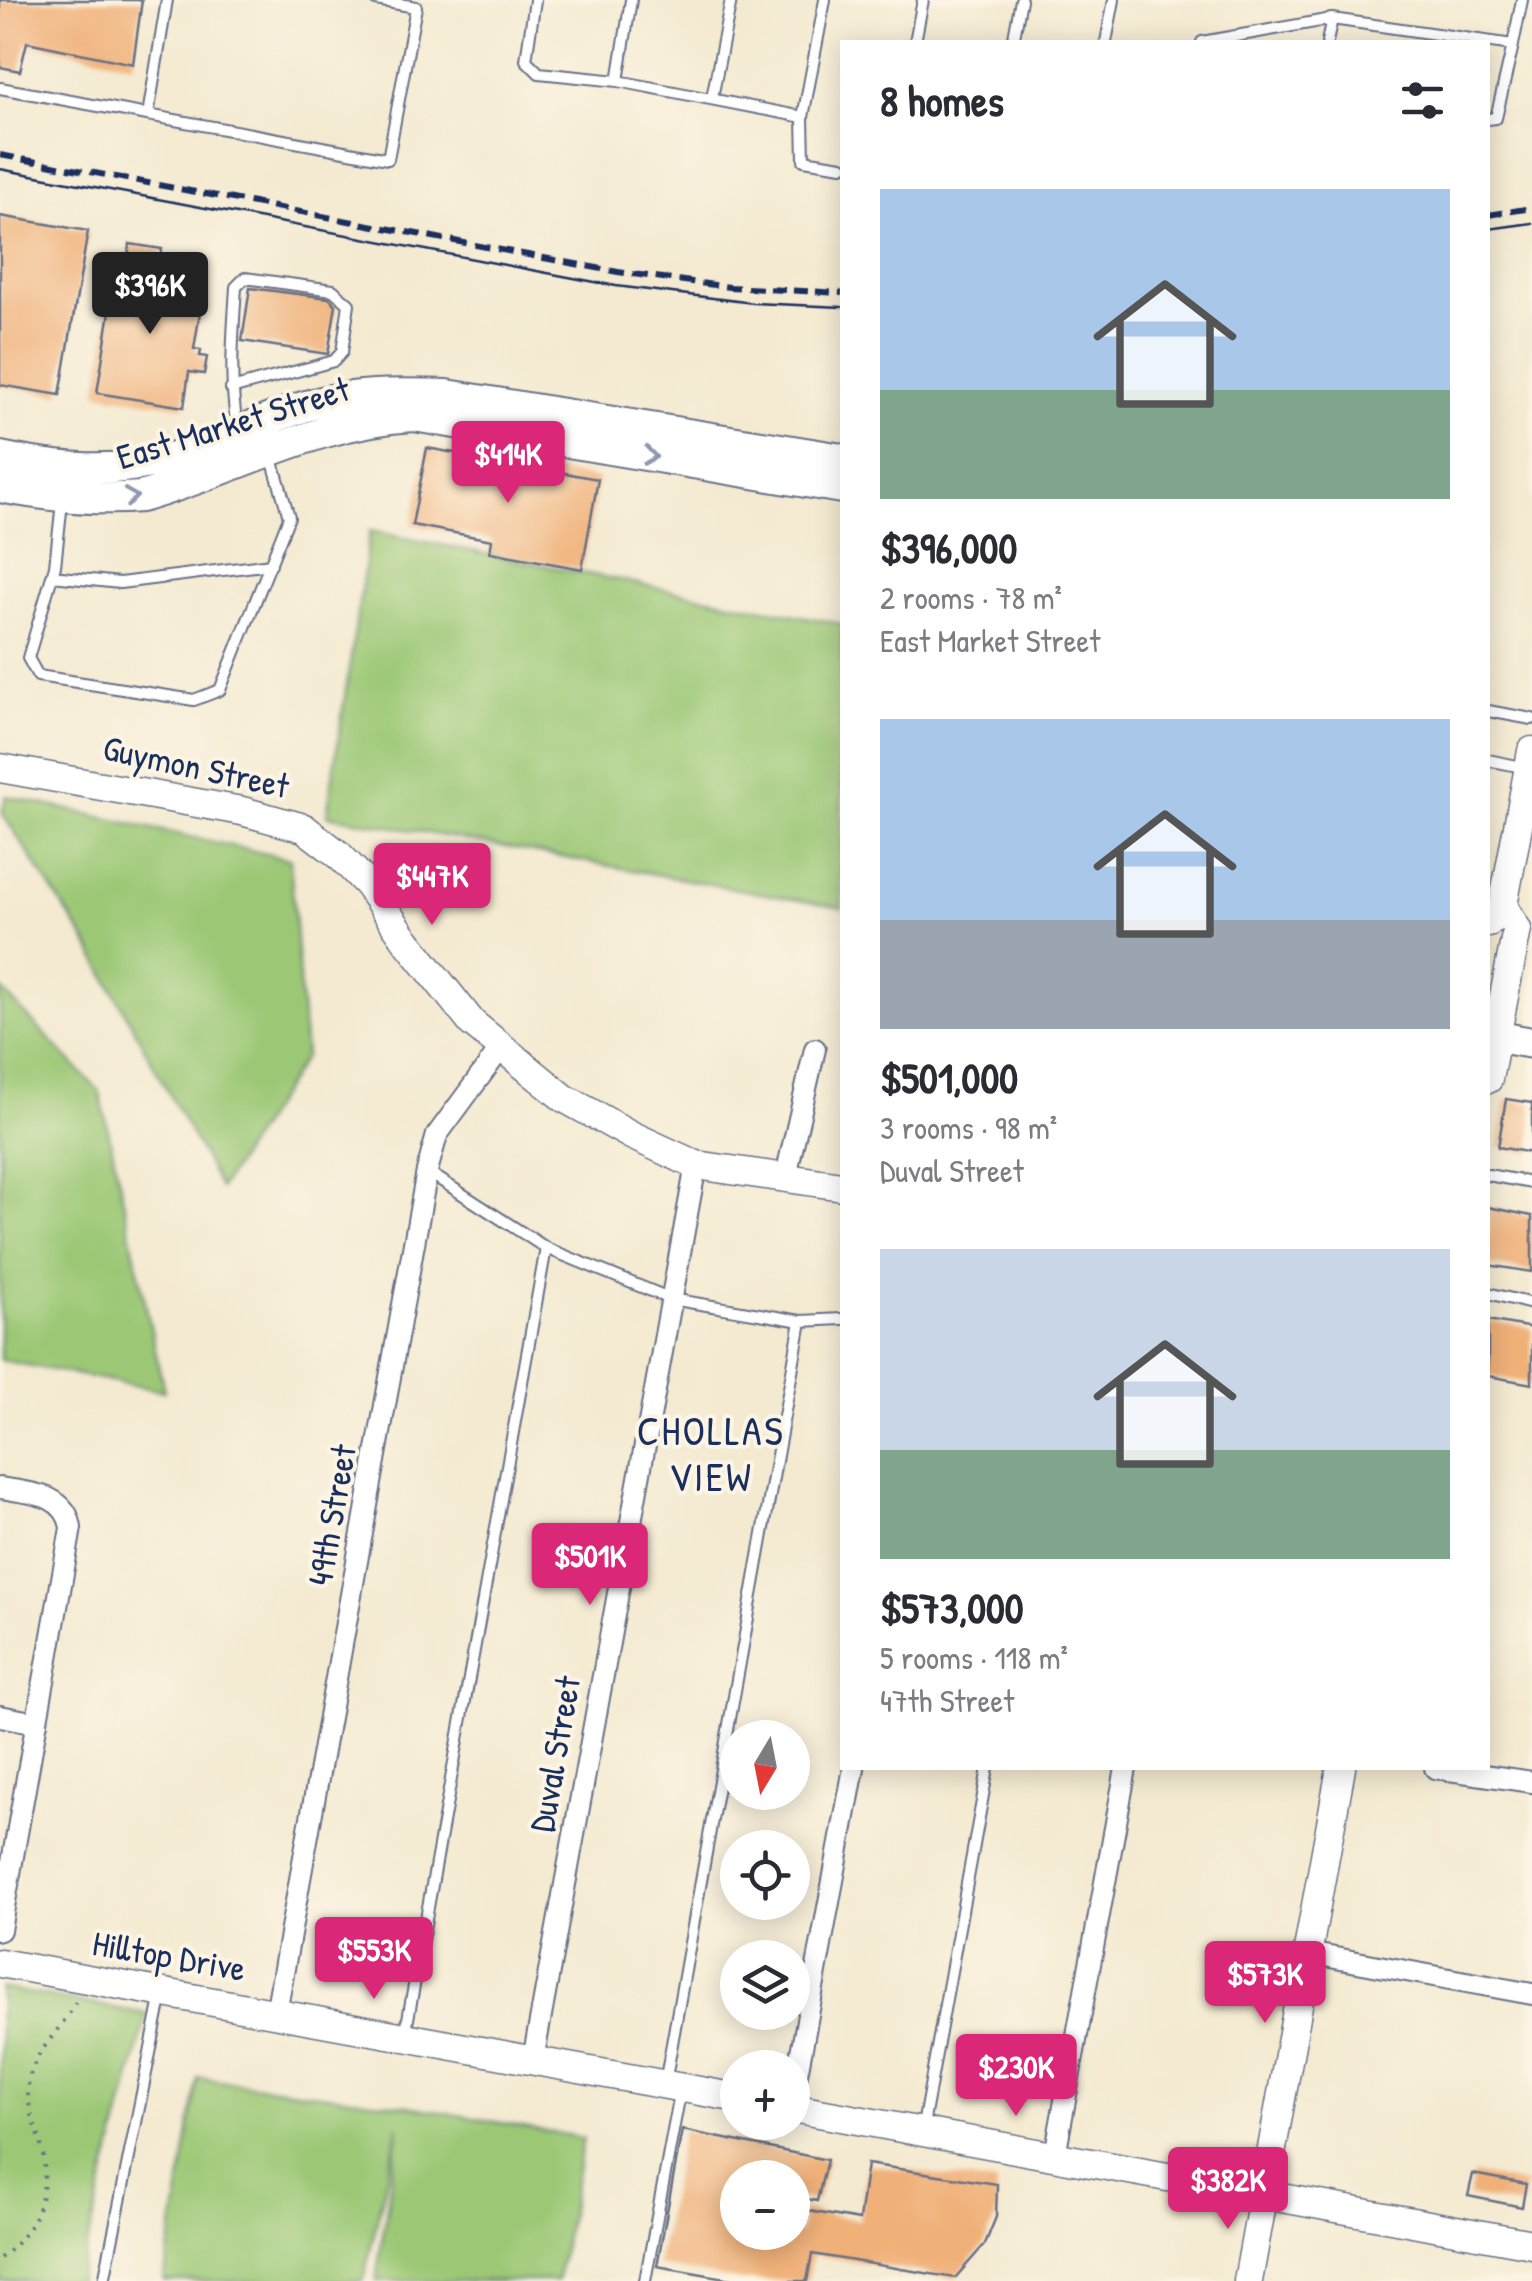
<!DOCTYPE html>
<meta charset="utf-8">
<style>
body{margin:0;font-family:"Patrick Hand",sans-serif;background:#f7f7f7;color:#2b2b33;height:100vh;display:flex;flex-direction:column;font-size:38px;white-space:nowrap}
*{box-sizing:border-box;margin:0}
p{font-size:32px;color:#7c7c81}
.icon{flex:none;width:55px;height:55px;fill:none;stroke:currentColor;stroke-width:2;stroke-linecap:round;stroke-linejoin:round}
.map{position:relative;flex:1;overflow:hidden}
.details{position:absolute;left:840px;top:40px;width:650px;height:1730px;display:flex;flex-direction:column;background:#fff;border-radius:0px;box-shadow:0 5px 25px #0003}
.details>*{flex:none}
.needle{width:65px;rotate:190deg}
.controls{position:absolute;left:720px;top:1720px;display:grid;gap:20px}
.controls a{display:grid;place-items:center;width:90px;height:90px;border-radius:50%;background:#fff;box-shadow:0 5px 25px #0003;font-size:50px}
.price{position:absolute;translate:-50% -85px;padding:0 22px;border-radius:10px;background:#db2777;color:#fff;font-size:32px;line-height:65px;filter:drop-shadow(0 2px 5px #0008)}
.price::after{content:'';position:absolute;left:50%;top:60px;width:30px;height:22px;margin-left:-15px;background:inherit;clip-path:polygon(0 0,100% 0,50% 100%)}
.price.active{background:#222;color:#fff}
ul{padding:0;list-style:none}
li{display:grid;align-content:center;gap:20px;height:530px;padding:0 40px}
li span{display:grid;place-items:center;height:310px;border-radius:0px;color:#555}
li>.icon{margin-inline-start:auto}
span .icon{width:180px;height:180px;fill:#fffc;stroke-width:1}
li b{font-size:42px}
h2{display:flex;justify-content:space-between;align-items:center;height:120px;padding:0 40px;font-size:42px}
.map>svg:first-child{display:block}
</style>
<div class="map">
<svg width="1532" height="2281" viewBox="0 0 1532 2281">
<rect width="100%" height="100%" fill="#fcf5e5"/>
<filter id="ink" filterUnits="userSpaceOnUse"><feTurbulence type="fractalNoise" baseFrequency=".01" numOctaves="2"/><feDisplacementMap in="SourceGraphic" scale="20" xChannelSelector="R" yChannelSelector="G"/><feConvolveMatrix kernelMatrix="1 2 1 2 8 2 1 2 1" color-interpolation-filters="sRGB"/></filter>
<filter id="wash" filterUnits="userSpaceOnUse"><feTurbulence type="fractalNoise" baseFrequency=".0048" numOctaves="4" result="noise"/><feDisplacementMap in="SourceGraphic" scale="40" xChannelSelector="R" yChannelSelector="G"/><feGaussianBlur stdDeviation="2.25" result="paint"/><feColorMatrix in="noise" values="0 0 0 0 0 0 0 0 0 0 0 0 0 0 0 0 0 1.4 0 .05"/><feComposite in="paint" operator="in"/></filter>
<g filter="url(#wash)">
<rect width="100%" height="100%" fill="#f4ead1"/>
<path fill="#9cc876" stroke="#5c7c6a" stroke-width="2.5" d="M370 531 842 624V908L327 815Z
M6 796 290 859 305 1056 220 1188 90 947 2 813Z
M0 988 100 1092 164 1391 0 1360Z
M0 1988 147 2014 78 2281H0Z
M198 2078 403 2105 583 2138 557 2281H376L399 2125 363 2281H164Z"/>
<g id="blocks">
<path fill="#f0b179" d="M0 0H142L133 64 27 42 20 71 0 67Z
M0 216 88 231 60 395 0 385Z
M130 244 162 249 155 293 202 300 194 349 201 350 200 356 207 357 204 374 189 372 184 407 97 393 114 286 123 288Z
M250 288 329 298 336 305 328 354 242 341Z
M427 448 598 479 582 569 490 552 492 540 412 525Z
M1506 1099 1532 1103V1153L1498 1147Z
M1488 1207 1532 1216V1272L1488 1265Z
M1488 1320 1532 1328V1384L1488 1376Z
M682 2130 827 2160 817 2201 792 2196V2178H738L730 2222 738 2223V2232H800L803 2210 859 2220 867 2164 997 2184 996 2217 985 2244 955 2278 812 2254 807 2281H742L657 2266Z
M1473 2174 1526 2184 1522 2207 1468 2196Z"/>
</g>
</g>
<g filter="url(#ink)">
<use href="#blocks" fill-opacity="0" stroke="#677086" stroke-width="2.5"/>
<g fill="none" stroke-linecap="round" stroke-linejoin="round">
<defs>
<path id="lane" d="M535 0 526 60 539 73 618 81 803 117 804 160 842 166
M915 42 923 0
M1013 42 1021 0
M1106 42 1114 0
M1202 42 1332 19 1513 45 1496 118 1488 119
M1327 42 1332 19
M1513 45 1522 0
M618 81 631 0
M0 88 388 159 416 7 376 0
M712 98 731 0
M148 115 167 0
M803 117 825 0
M231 389 334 361 342 352 349 304 333 290 245 278 236 287C233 335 229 379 237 427
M62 502 55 566 28 658 38 676 194 700 220 690 289 517 271 455
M52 576 120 583 271 564
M1488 711 1532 719
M1488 760 1527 768
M428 1172 546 1248 671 1299 801 1321 842 1319
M1488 1175 1532 1183
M1488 1293 1532 1304
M405 2036 546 1248
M665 2083 801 1321
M922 2131 988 1768
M104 2281 162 1994
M645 2281 681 2088"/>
<path id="street" d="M785 1180 815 1049
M0 1488C29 1493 66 1493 71 1528L0 1930
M0 1716 37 1723
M1435 1768 1532 1782
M1308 1953 1532 1994
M276 2013 427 1171 437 1135 501 1048
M533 2060 696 1165
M792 2101 854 1768
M1055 2155 1126 1768"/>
<path id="secondary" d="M0 768 242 811 304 828 338 854 368 885 406 940 472 1023 564 1098 631 1135 696 1165 842 1186
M1488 923 1503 906 1532 751
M1488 1079 1517 929 1503 906
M0 1963 738 2098
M792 2108 1532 2244
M1248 2281 1341 1768"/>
<path id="primary" d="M0 457C58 469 117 475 174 457 221 443 263 418 310 405 355 392 401 394 447 395L842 459
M0 487C47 496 93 501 141 497 234 471 316 421 414 416L842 488
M1488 1035 1532 1043"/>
</defs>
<use href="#lane" stroke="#677086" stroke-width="14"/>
<use href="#street" stroke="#677086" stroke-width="24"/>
<use href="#secondary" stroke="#677086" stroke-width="31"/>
<use href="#primary" stroke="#677086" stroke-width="34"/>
<path stroke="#677086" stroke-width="4" stroke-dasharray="2.5 8" stroke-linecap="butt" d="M0 2258C39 2229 52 2187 40 2140 35 2123 27 2106 28 2087 30 2053 64 2029 77 1999"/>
<use href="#lane" stroke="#fff" stroke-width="10"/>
<use href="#street" stroke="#fff" stroke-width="20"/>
<use href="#secondary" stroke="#fff" stroke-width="28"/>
<use href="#primary" stroke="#fff" stroke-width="30"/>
<path stroke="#1b2f5e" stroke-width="2.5" d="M0 169 616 286 753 303 842 307
M1488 229 1532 223"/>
<path stroke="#1b2f5e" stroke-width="6" stroke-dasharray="15 8" stroke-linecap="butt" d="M0 155 618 272 729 287 842 293
M1488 215 1532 208"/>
</g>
<defs><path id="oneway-chevron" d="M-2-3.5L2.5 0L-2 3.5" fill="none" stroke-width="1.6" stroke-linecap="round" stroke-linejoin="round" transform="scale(2.5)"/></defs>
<g stroke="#8d97ae">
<use href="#oneway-chevron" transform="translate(650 456) rotate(9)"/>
<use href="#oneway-chevron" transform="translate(131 497) rotate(-8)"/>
</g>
</g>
<g text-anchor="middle" stroke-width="8" stroke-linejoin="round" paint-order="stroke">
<g font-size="35" fill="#1b2f5e" stroke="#fcf5e5">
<text transform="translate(233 423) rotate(-17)" y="12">East Market Street</text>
<text transform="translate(196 767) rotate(12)" y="12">Guymon Street</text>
<text transform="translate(332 1515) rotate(-80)" y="12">49th Street</text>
<text transform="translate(555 1754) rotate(-80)" y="12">Duval Street</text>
<text transform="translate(169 1956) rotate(10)" y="12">Hilltop Drive</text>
</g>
<g font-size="40" letter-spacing="2.5" fill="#1b2f5e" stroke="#fcf5e5">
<text x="711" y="1445">CHOLLAS<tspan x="711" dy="46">VIEW</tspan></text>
</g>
</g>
</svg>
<div class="controls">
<a><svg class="needle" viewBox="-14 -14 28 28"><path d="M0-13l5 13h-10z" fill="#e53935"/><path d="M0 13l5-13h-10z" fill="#7c7c81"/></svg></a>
<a><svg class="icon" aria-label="locate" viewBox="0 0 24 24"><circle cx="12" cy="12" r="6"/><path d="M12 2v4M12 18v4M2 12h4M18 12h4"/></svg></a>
<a><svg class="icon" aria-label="layers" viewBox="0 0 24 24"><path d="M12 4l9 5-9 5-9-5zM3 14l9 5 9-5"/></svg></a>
<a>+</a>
<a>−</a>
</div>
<b class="price active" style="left:150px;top:337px">$396K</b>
<b class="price" style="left:508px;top:506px">$414K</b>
<b class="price" style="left:432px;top:928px">$447K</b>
<b class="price" style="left:590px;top:1608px">$501K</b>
<b class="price" style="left:374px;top:2002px">$553K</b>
<b class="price" style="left:1265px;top:2026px">$573K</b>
<b class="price" style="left:1016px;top:2119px">$230K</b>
<b class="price" style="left:1228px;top:2232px">$382K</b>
<section class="details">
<h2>8 homes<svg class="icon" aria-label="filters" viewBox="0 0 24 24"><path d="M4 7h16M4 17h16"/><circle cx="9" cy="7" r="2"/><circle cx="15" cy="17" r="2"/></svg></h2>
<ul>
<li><span style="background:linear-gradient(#a9c7e8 65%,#7fa58c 0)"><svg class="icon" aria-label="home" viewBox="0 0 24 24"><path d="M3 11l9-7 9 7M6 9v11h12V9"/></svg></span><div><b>$396,000</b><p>2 rooms · 78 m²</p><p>East Market Street</p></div></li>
<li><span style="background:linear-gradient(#a9c7e8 65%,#9aa5b1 0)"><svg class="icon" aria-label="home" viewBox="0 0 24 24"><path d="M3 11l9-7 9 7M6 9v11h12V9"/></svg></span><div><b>$501,000</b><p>3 rooms · 98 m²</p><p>Duval Street</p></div></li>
<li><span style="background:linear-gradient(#c9d6e8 65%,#7fa58c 0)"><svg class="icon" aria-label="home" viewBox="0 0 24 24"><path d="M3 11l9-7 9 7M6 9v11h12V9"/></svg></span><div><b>$573,000</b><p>5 rooms · 118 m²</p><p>47th Street</p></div></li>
</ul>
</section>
</div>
